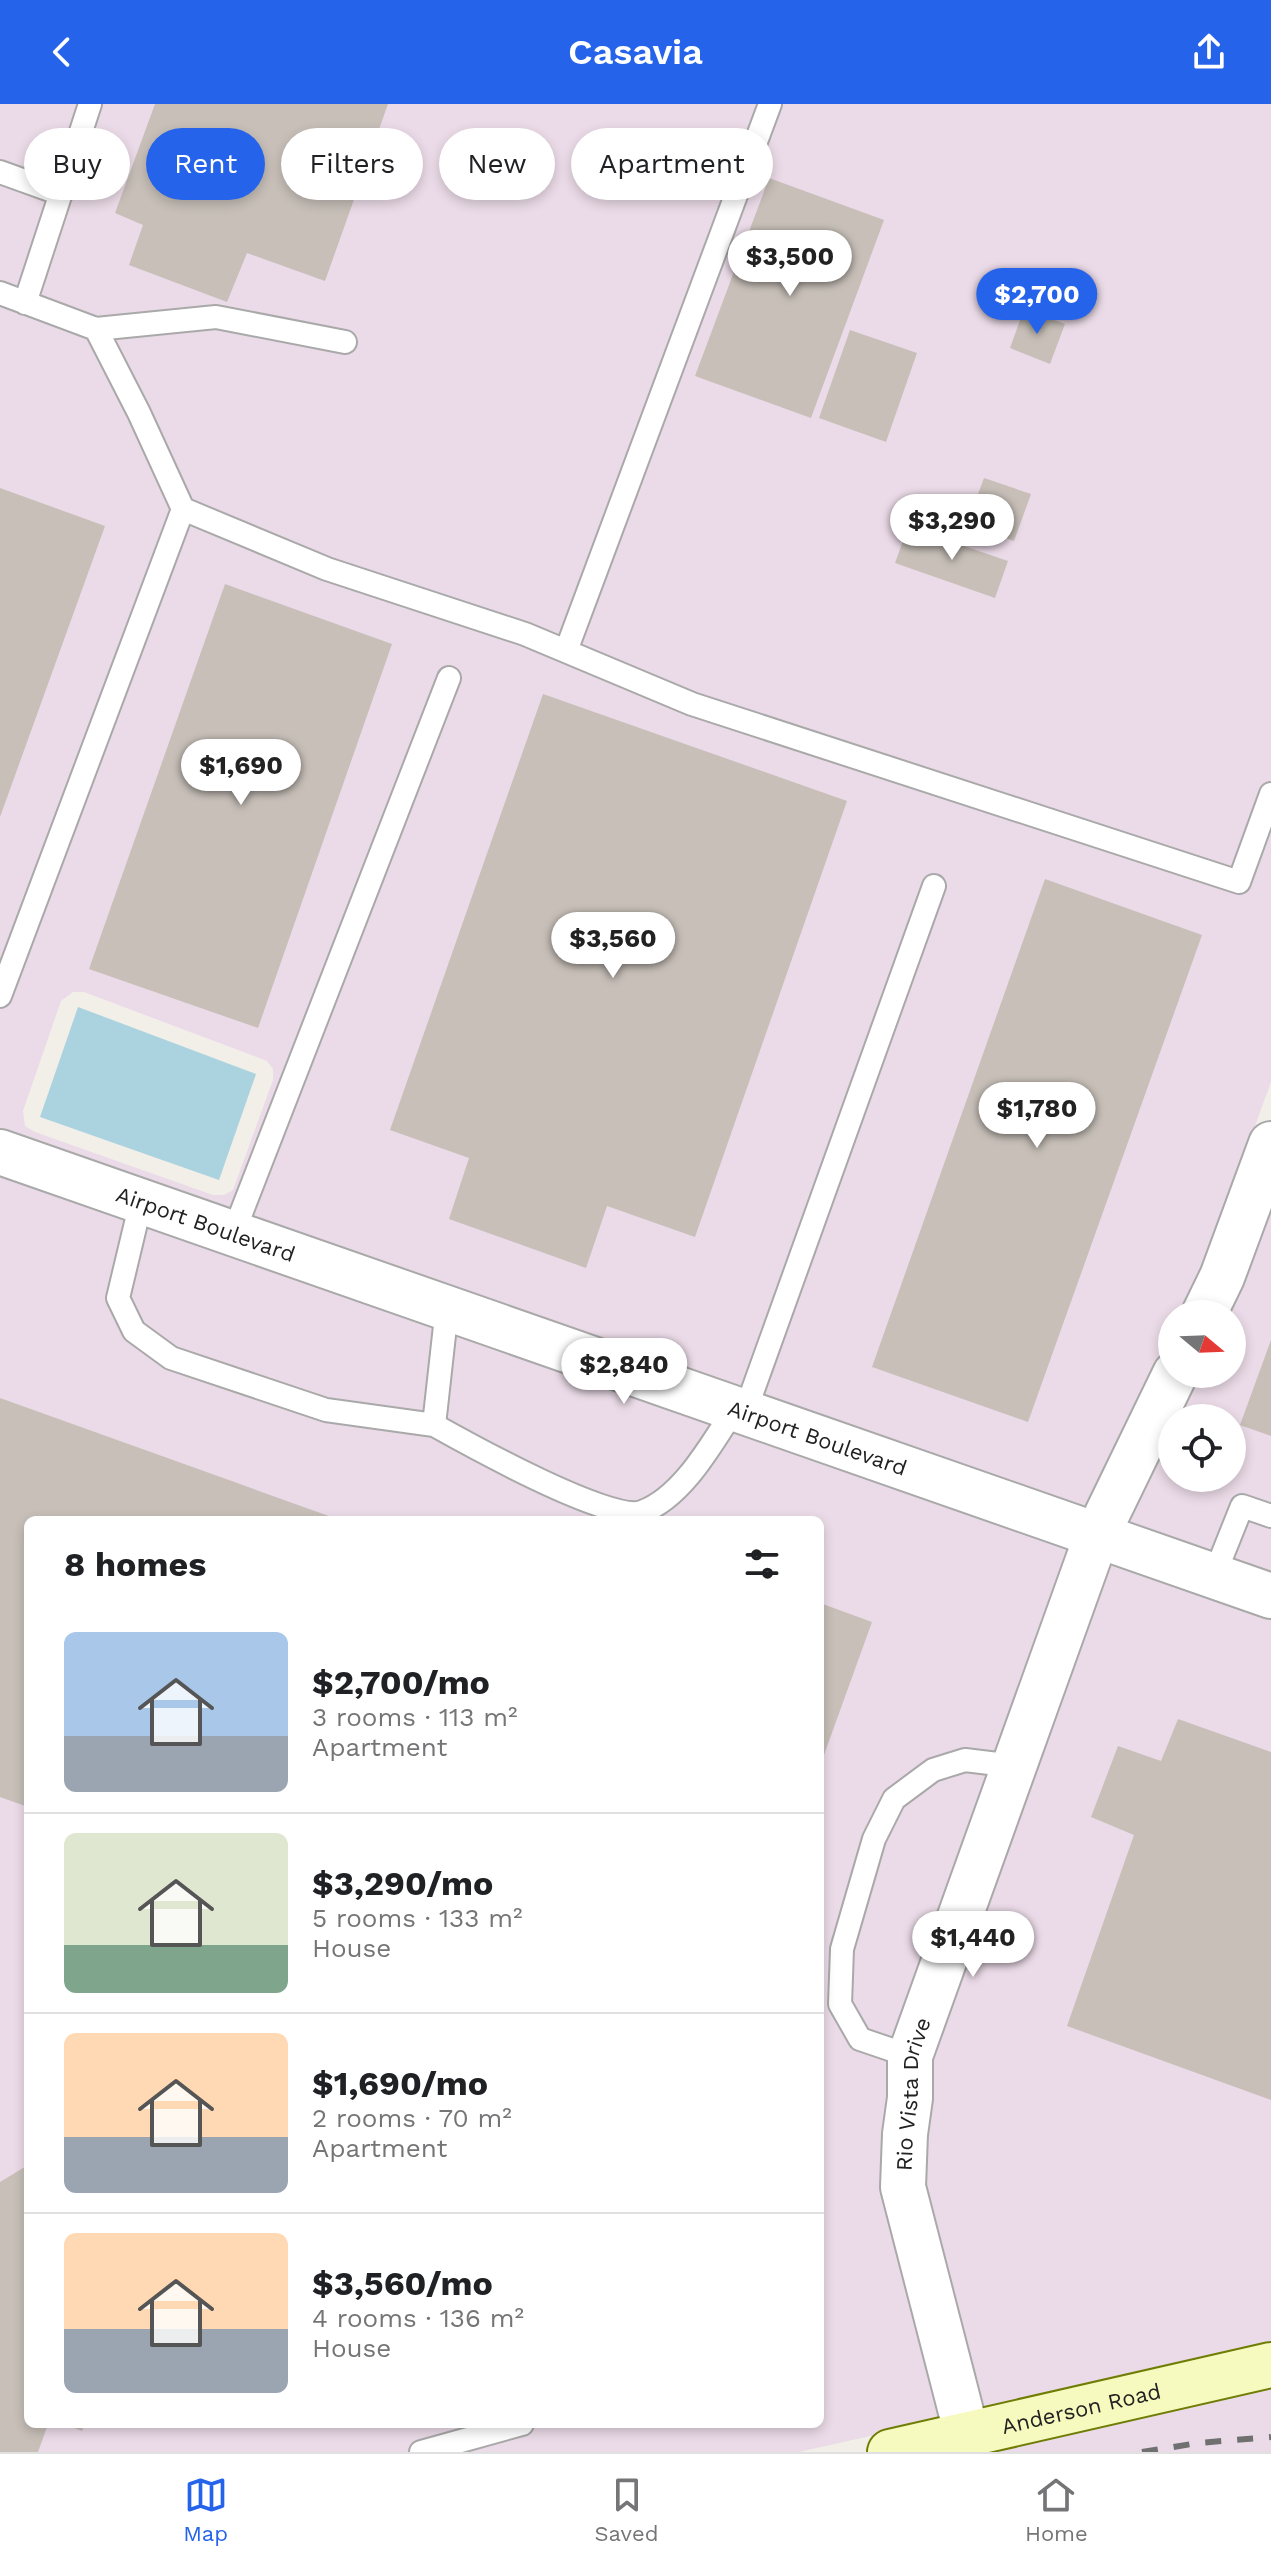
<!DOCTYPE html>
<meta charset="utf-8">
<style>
body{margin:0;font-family:"Work Sans",sans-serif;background:#f6f6f6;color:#202124;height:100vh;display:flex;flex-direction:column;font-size:30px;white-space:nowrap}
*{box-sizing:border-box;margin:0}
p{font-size:26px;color:#757577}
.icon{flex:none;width:44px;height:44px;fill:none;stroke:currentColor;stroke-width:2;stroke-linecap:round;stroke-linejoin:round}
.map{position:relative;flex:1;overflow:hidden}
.sheet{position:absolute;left:24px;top:1412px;width:800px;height:912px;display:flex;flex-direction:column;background:#fff;border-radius:12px;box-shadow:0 4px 12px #0003}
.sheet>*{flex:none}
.guide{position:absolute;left:24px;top:24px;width:800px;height:72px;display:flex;gap:16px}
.needle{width:52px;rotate:109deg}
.buttons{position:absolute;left:1158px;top:1196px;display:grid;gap:16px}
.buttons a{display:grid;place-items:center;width:88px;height:88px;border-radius:50%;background:#fff;box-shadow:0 4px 12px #0003;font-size:40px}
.price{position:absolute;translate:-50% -68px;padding:0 18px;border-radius:28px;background:#fff;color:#222;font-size:26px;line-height:52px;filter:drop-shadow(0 2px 4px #0008)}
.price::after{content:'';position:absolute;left:50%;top:48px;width:24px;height:18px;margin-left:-12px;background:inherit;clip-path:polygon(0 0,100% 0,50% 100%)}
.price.selected{background:#2563eb;color:#fff}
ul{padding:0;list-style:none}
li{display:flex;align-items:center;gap:24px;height:200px;padding:0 40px}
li+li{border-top:2px solid #e0e0e0}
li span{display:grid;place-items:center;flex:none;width:224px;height:160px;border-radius:12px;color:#555}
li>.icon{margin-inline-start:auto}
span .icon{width:96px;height:96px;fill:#fffc;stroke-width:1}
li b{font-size:34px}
h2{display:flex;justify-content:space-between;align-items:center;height:96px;padding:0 40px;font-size:34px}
.tag{padding:0 28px;border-radius:36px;background:#fff;box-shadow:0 4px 12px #0003;font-size:28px;line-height:72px}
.tag.selected{background:#2563eb;color:#fff}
header{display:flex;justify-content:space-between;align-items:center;height:104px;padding:0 40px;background:#2563eb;color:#fff;font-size:36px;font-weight:600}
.tabs{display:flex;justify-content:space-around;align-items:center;height:112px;border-top:2px solid #e0e0e0;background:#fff;font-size:22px;color:#757577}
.tabs a{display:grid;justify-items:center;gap:4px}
.tabs .selected{color:#2563eb}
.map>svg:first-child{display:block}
</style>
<header><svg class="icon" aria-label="back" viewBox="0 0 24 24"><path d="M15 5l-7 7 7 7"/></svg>Casavia<svg class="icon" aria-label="share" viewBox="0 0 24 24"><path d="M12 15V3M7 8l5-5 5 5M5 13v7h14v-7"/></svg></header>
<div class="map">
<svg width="1271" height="2348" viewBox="0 0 1271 2348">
<rect width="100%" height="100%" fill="#f2efe9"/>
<path fill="#ebdbe8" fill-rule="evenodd" d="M0 0H1271V978L1203 1165 1181 1210H1172V1229L1086 1407 0 1028ZM73 888H84L267 957 273 965V976L233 1086 224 1091H213L35 1028 25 1022 23 1007 61 897Z
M0 1068 1071 1442 889 1951 942 2316 799 2348H0ZM28 1416H820V2320H28Z
M1271 1101V1472L1126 1421 1172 1325V1374H1232V1314H1177L1199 1270H1232V1210H1228Z
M1111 1456 1271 1512V2241L982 2307 924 2083 930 1956Z
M1271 2281V2348H984Z"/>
<path fill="#aad3df" d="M78 903 256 970 219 1076 40 1013Z"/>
<path fill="#c7bfb8" d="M155 0H388L325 177 247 149 227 198 129 161 143 121 115 109Z
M769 74 884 116 811 314 695 272Z
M1024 205 1065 220 1050 260 1010 244Z
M850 226 917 249 886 338 819 314Z
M984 374 1031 390 1014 437 967 420Z
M0 384 105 422 0 713Z
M908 423 1008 457 995 494 895 459Z
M225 480 392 540 258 924 89 865Z
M543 590 847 697 695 1133 607 1102 586 1164 449 1115 469 1054 390 1026Z
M1045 775 1202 831 1028 1318 872 1263Z
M1271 1236V1332L1240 1321Z
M0 1294 340 1416H28V1703L0 1693Z
M820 1499 872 1518 820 1662Z
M1178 1615 1271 1648V1996L1067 1922 1134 1731 1091 1713 1118 1642 1161 1657Z
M28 2061V2320H48L38 2348H0V2078Z
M64 2320H85L82 2327Z"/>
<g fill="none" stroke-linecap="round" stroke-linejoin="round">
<defs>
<path id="lane" d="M0 68 61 90
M0 189 96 225 139 309 183 405 327 465 525 530 692 600 1239 778 1271 690
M25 199 90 0
M96 225 216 213 345 238
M566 547 770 0
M0 892 183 405
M141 1098 118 1194 134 1227 171 1254 326 1306 434 1321
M233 1130 449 574
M447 1204 434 1321C468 1340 610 1419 642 1408 683 1393 712 1339 735 1304
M745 1308 934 782
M1214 1472 1242 1402 1271 1412
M910 1952 860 1935 840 1900 842 1845 874 1735 894 1695 933 1666 965 1656 1014 1662
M421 2348 522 2320"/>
<g id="street">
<path id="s1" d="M0 1048 1271 1492"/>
<path d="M1204 1210 1222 1173 1271 1040"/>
<path id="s2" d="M967 2331 903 2083 905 2030 910 1994V1952L1097 1431 1175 1270"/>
</g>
<g id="secondary">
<path id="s3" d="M890 2348 1271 2261"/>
</g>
</defs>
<use href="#lane" stroke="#a9a9a9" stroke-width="26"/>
<use href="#street" stroke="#a9a9a9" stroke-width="48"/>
<use href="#secondary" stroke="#707d05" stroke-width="48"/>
<use href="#lane" stroke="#fff" stroke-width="22"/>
<use href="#street" stroke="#fff" stroke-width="44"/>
<use href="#secondary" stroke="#f7fabf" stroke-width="44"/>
<path stroke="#707070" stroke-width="6" stroke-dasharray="16 16" stroke-linecap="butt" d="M1142 2348 1198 2339 1271 2333"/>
</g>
<g text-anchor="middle" stroke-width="6" stroke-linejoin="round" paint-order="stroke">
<g font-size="22" fill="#222" stroke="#fff">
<text dy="8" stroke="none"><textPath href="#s1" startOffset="218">Airport Boulevard</textPath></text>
<text dy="8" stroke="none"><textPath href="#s1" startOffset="866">Airport Boulevard</textPath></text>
<text dy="8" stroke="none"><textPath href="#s2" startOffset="350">Rio Vista Drive</textPath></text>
<text dy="8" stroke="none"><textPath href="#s3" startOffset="196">Anderson Road</textPath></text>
</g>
</g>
</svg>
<div class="buttons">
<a><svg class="needle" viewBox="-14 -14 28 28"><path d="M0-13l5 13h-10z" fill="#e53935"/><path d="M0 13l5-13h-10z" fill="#757577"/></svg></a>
<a><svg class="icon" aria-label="locate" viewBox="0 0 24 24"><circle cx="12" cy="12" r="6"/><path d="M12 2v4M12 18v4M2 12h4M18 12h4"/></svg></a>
</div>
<b class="price" style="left:790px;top:194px">$3,500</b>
<b class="price selected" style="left:1037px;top:232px">$2,700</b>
<b class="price" style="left:952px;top:458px">$3,290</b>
<b class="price" style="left:241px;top:703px">$1,690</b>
<b class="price" style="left:613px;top:876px">$3,560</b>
<b class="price" style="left:1037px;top:1046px">$1,780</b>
<b class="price" style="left:624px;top:1302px">$2,840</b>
<b class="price" style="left:973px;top:1875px">$1,440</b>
<div class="guide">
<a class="tag">Buy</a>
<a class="tag selected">Rent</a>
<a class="tag">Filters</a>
<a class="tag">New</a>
<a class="tag">Apartment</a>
</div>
<section class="sheet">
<h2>8 homes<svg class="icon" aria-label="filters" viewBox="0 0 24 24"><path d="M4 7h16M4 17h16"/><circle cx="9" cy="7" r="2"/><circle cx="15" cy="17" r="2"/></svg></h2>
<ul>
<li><span style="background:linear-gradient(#a9c7e8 65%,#9aa5b1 0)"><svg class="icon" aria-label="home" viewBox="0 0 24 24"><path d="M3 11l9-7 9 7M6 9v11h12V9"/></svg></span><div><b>$2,700/mo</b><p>3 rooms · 113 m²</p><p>Apartment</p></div></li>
<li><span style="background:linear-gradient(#dfe7d0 70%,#7fa58c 0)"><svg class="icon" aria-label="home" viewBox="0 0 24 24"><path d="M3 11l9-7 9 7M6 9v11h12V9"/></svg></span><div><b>$3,290/mo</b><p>5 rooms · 133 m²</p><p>House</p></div></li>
<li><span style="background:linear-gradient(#ffd9b3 65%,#9aa5b1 0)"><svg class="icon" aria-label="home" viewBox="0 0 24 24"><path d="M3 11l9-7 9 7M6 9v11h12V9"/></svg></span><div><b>$1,690/mo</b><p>2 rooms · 70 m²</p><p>Apartment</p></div></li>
<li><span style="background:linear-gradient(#ffd9b3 60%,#9aa5b1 0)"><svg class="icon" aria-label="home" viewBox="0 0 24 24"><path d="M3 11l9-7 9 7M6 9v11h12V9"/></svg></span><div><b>$3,560/mo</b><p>4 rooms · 136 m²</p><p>House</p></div></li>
</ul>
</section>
</div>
<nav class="tabs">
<a class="selected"><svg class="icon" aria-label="map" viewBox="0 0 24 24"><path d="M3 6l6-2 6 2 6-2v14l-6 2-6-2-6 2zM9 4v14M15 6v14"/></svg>Map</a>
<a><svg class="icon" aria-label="saved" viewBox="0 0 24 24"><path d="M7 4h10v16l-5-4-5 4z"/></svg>Saved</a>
<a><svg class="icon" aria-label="home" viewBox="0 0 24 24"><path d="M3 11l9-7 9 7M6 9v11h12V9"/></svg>Home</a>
</nav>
